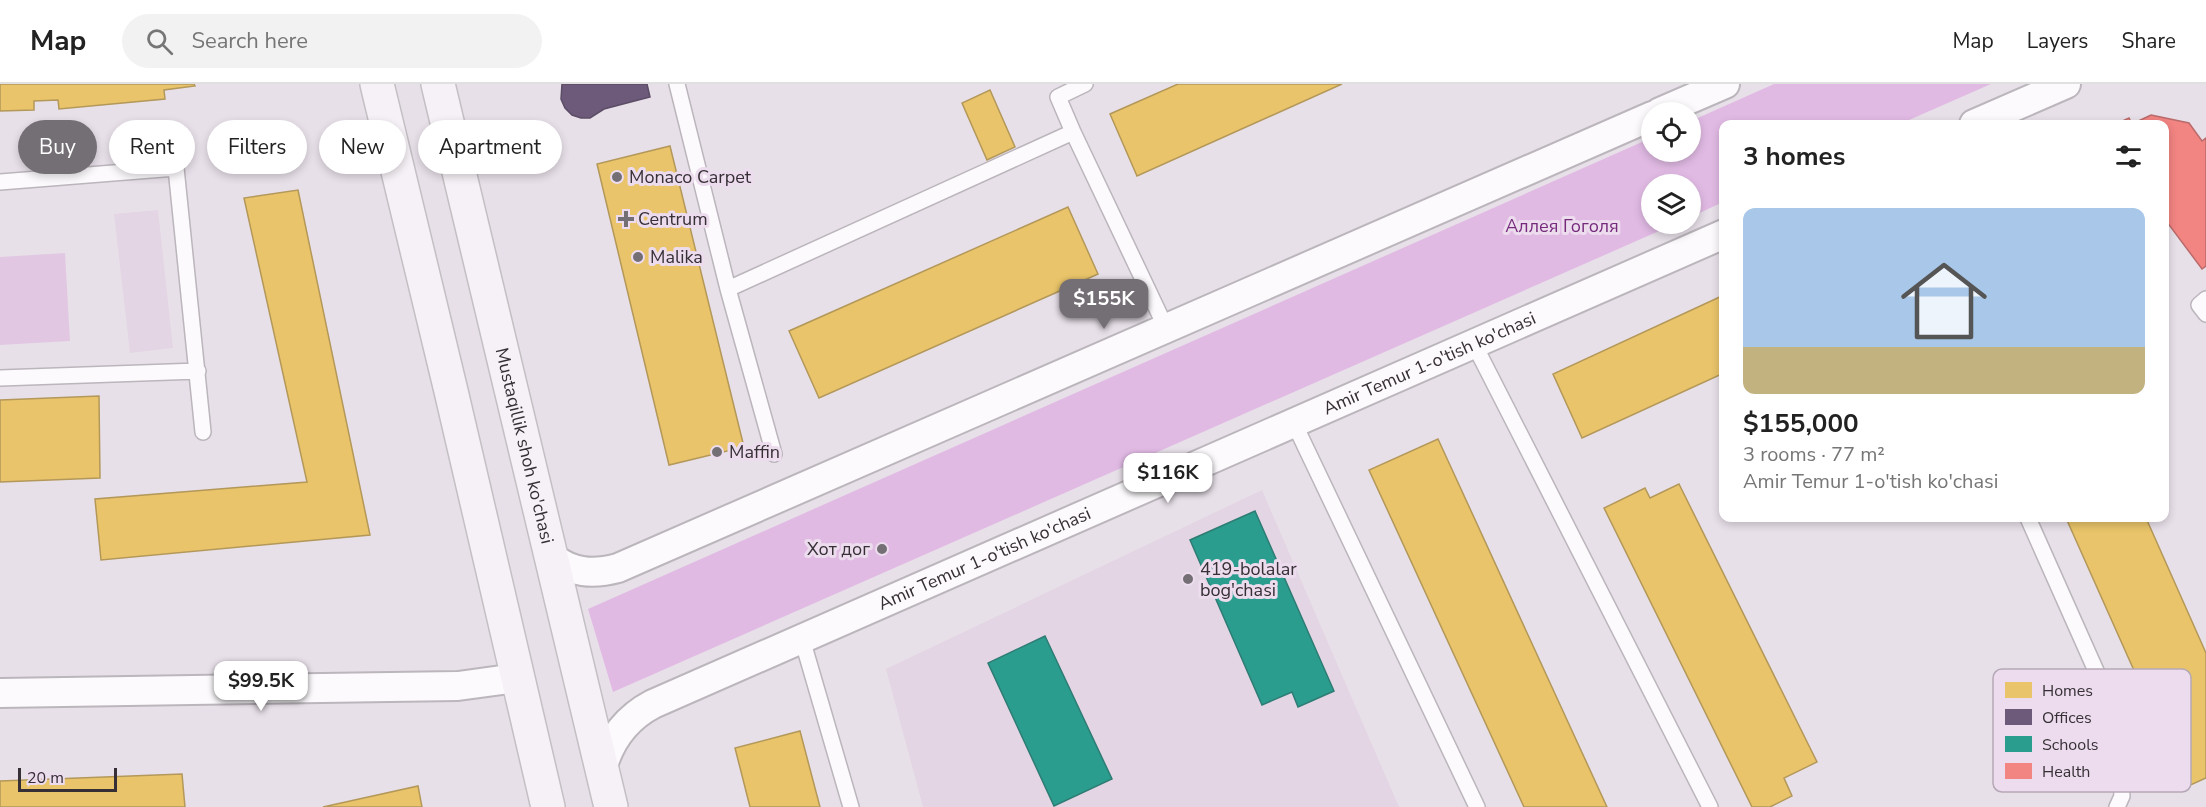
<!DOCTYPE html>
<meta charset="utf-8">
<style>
body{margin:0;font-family:"Nunito Sans",sans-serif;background:#f2f2f2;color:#222;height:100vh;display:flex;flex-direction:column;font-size:22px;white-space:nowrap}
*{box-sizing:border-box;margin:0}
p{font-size:20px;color:#767676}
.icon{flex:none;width:33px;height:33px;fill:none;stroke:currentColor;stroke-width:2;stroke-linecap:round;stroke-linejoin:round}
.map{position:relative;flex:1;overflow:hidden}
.details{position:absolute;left:1719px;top:36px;width:450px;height:402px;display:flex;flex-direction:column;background:#fff;border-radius:12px;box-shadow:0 3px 9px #0003}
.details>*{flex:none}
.hud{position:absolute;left:18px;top:36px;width:570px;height:54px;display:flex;gap:12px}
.tools{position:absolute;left:1641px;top:18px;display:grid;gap:12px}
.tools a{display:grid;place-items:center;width:60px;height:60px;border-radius:50%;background:#fff;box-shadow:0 3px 9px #0003;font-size:30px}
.scale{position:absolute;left:18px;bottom:15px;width:99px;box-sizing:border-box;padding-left:6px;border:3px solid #363036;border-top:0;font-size:16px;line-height:21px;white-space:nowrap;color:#363036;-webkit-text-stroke:4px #ecdced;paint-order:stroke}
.price{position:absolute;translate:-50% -51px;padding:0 14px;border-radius:12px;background:#fff;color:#222;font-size:20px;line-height:39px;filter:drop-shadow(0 2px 3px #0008)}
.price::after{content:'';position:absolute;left:50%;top:36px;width:18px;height:14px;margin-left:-9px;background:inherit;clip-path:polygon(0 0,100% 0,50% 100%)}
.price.active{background:#746e75;color:#fff}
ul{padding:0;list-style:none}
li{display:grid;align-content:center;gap:12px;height:318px;padding:0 24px}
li+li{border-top:2px solid #e0e0e0}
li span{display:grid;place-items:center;height:186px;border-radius:12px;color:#555}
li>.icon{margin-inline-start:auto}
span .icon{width:108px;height:108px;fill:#fffc;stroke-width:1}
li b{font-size:26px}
h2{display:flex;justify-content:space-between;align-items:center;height:72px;padding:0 24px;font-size:26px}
.pill{padding:0 21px;border-radius:27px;background:#fff;box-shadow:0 3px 9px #0003;font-size:21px;line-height:54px}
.pill.active{background:#746e75;color:#fff}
header{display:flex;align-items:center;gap:36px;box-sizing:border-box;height:84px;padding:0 30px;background:#fff;border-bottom:2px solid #e0e0e0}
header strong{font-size:28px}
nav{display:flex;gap:33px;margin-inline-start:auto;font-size:21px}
.search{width:420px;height:54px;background:#f2f2f2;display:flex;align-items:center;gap:15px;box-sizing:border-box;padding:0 21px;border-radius:33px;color:#767676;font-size:22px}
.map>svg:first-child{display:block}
</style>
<header>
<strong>Map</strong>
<div class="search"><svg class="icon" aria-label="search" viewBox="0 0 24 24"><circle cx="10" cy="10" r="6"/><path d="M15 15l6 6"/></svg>Search here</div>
<nav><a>Map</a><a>Layers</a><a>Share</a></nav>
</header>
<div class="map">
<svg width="2206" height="723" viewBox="0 0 2206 723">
<rect width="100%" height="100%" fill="#e8e0e9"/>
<path fill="#e3d5e4" d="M158 126 173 264 130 269 114 130Z
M1262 406 1399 723H923L886 585Z"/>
<path fill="#e1c7e2" d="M65 169 70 257 0 261V173Z"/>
<path fill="#e1bae4" d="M1774 0H1991L1900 40H1724L1723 118 1691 133 1690 100H1652V140H1675L613 608 588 525 1651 54 1652 68H1690L1691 37Z"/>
<path fill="#e9c46a" stroke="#b3985a" stroke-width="1.5" d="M0 0H194L195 2 164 6 165 15 59 25 58 16 34 17V26L0 27Z
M1178 0H1342L1137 92 1110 30Z
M990 6 1015 63 987 76 962 19Z
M670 62 744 363 669 381 597 80Z
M298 106 370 451 101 476 95 415 307 398 244 114Z
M1068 123 1098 190 819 314 789 247Z
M1724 211V289L1582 354 1553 290Z
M99 312 100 394 0 398V316Z
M1438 355 1607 723H1524L1369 386Z
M1679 400 1817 678 1784 694 1792 712 1770 723H1752L1604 424 1645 404 1650 414Z
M2066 434H2146L2206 569V694L2186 703Z
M800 647 820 723H750L735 664Z
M182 690 185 723H0V697Z
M418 702 422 723H323Z"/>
<path fill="#6d597a" stroke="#5c4d66" stroke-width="1.5" d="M562 0H647L650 13 604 25 590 34H581L572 31 565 24 561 15Z"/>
<path fill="#2a9d8f" stroke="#2e7c74" stroke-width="1.5" d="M1255 427 1334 607 1298 623 1292 608 1262 621 1190 456Z
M1045 552 1112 695 1054 722 988 579Z"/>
<path fill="#f28482" stroke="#ba6b6b" stroke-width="1.5" d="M2151 31 2189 39 2202 57 2206 54V182L2202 185 2164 134V40H2116L2129 34 2132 40Z"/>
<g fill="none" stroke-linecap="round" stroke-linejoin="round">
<defs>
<path id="lane" d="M677 0 728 205 774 370
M1073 48 1058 13 1085 0
M0 98 176 84 203 348
M728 205 1073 48 1166 244
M2206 215 2199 221 2206 230
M1474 260 1710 723
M0 294 198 287
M1294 339 1477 723
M2028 434 2117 634 2122 712 2117 723
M802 555 851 723"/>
<g id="street">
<path d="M1660 28 1725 0"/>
<path d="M1974 40 2066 0"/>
<path d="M551 473C573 489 592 491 618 484L1652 32"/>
<path d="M0 609 458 602 517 594"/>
<path id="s1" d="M602 685C610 656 626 634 653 620L1724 150"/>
</g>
<g id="primary">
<path d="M377 0 451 307 548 723"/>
<path id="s2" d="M438 0 611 723"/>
</g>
</defs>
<use href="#lane" stroke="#bbb5bc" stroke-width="18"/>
<use href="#street" stroke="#bbb5bc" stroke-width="32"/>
<use href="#primary" stroke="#c3bfc3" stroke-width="36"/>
<use href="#lane" stroke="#fcfafc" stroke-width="15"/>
<use href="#street" stroke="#fcfafc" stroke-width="28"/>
<use href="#primary" stroke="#f6f1f6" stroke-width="33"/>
</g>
<g fill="#746e75" stroke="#ecdced" stroke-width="2">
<circle cx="617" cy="93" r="6"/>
<path d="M623 126h6v6h6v6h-6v6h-6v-6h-6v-6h6z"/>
<circle cx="638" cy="173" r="6"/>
<circle cx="717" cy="368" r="6"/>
<circle cx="882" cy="465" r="6"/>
<circle cx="1188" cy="495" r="6"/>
</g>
<g text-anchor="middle" stroke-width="6" stroke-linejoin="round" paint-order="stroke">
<g font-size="18" fill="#363036" stroke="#ecdced" text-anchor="start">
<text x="629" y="99">Monaco Carpet</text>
<text x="638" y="141">Centrum</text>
<text x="650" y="179">Malika</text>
<text x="729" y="374">Maffin</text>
<text x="870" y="471" text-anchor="end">Хот дог</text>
<text x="1200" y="491">419-bolalar<tspan x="1200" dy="21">bog'chasi</tspan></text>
</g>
<g font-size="18" fill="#762a7c" stroke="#ecdced">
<text x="1562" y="148">Аллея Гоголя</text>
</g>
<g font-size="18" fill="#363036" stroke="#ecdced">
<text dy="6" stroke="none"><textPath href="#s1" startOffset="933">Amir Temur 1-o'tish ko'chasi</textPath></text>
<text dy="6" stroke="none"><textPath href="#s2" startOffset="372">Mustaqillik shoh ko'chasi</textPath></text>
<text dy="6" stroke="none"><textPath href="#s1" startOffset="447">Amir Temur 1-o'tish ko'chasi</textPath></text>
</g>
</g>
<rect x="1993" y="585" width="198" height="123" rx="9" fill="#ecdced" stroke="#b5a8b6" stroke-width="1.5"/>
<rect x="2005" y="598" width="27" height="16" fill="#e9c46a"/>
<rect x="2005" y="625" width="27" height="16" fill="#6d597a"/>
<rect x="2005" y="652" width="27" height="16" fill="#2a9d8f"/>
<rect x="2005" y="679" width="27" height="16" fill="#f28482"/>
<g font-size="16" fill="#363036">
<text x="2042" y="612">Homes</text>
<text x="2042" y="639">Offices</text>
<text x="2042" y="666">Schools</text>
<text x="2042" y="693">Health</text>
</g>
</svg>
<div class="tools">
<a><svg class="icon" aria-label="locate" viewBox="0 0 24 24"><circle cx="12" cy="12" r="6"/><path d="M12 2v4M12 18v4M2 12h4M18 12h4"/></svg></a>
<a><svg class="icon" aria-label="layers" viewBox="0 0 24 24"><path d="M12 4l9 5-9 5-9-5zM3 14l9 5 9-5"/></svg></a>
</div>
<div class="scale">20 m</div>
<b class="price active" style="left:1104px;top:246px">$155K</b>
<b class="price" style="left:1168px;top:420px">$116K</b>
<b class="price" style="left:261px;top:628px">$99.5K</b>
<div class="hud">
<a class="pill active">Buy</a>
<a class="pill">Rent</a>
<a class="pill">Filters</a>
<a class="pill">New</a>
<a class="pill">Apartment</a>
</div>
<section class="details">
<h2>3 homes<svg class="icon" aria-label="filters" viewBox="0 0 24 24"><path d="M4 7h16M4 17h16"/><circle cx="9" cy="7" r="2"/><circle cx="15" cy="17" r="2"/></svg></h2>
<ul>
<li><span style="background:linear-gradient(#a9c7e8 75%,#c2b280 0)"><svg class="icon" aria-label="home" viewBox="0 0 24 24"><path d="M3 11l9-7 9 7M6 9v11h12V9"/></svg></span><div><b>$155,000</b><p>3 rooms · 77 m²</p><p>Amir Temur 1-o'tish ko'chasi</p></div></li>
</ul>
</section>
</div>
